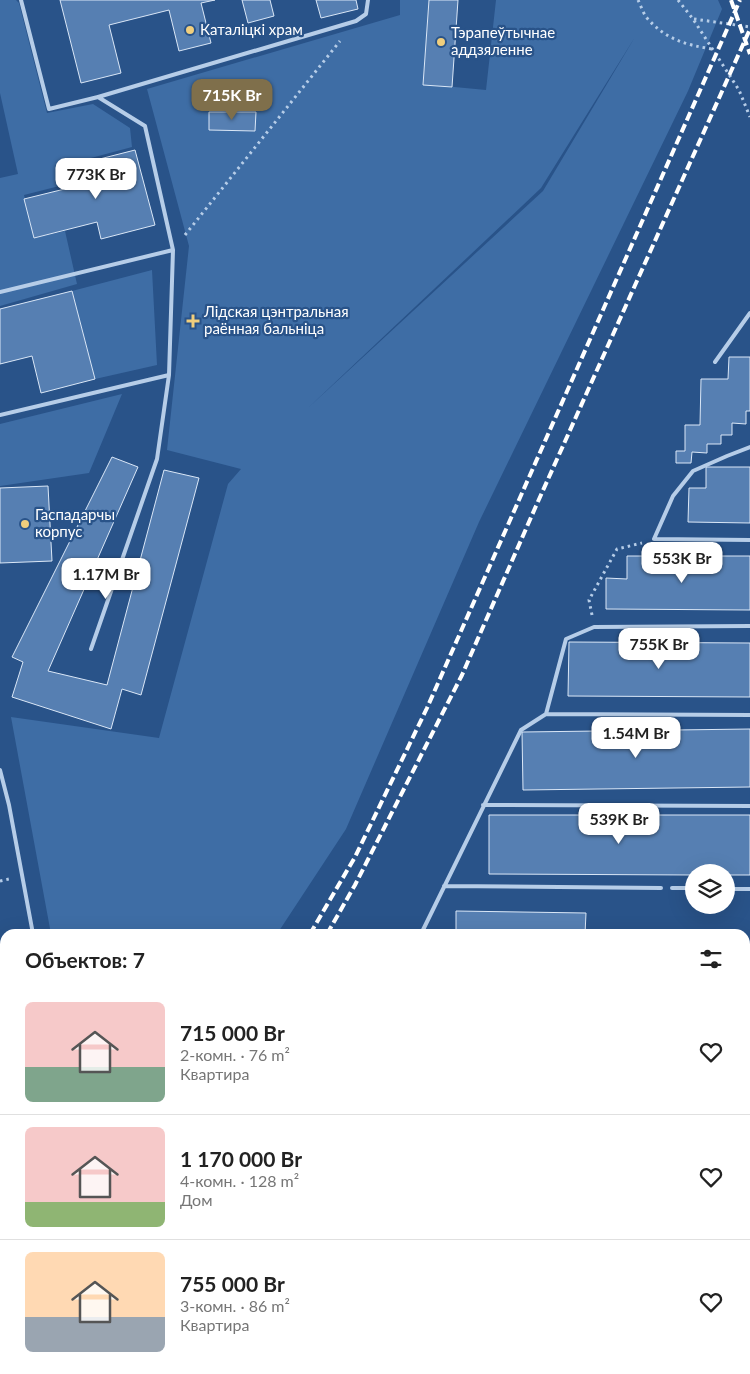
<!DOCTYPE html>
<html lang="ru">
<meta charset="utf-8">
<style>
body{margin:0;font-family:Lato,sans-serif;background:#f2f2f2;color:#222;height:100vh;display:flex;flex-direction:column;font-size:19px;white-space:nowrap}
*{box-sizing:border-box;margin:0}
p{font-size:16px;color:#767676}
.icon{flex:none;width:28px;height:28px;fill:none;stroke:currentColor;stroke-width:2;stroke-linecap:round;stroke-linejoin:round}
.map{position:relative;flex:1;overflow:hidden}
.sheet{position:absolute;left:0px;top:929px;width:750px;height:446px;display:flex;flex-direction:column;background:#fff;border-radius:15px 15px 0 0;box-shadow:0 5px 20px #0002}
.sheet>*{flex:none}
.fabs{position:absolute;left:685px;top:864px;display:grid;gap:10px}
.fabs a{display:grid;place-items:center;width:50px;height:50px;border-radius:50%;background:#fff;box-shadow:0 5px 20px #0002;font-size:25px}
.price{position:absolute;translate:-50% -42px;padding:0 11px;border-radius:10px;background:#fff;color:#222;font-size:16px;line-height:32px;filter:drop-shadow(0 1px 2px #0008)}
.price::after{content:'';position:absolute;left:50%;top:30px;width:15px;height:11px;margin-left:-8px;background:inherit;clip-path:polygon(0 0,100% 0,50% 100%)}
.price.on{background:#7f6f4b;color:#fff}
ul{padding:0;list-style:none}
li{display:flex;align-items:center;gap:15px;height:125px;padding:0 25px}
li+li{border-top:1px solid #e0e0e0}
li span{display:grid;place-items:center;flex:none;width:140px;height:100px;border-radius:8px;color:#555}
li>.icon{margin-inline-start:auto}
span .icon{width:60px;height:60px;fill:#fffc;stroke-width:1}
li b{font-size:21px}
h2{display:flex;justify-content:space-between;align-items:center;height:60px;padding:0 25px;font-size:21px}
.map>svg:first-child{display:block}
</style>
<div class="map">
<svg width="750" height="1374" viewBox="0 0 750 1374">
<rect width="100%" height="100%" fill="#295389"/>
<path fill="#3e6da5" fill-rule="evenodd" d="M0 0H16L19 3 47 113 93 104 130 128 132 147 76 162 79 181 24 195 34 238 65 231 77 284 0 306V178L18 174 0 93Z
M400 0H429L423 84 486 90 496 0H718L722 9 688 91 479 522 346 829 277 934H51L11 717 159 738 228 484 241 469 167 450 189 246 147 89 400 15ZM635 37 543 191 308 408 541 188Z
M152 270 157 365 95 379 72 291Z
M122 394 89 473 0 486V424Z"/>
<path fill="#567fb2" stroke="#dae7f7" d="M60 0H215L201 3 211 43 179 51 169 10 109 25 121 73 81 83Z
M242 0H270L274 16 248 23Z
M316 0H356L358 9 321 18Z
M429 0H458L452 87 423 85Z
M209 112H256L255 131 209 130Z
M135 150 155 225 101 239 97 222 34 238 24 199 85 184 80 164Z
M72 291 95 379 41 393 32 356 0 364V309Z
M729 357H750V411H746V424L732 423V435H721V444H707V453L692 452 691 463H676V451H685V425H700L701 379H728Z
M112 457 138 467 48 671 107 685 164 470 199 478 141 695 122 689 111 729 12 697 23 662 12 657Z
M706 467H750V523L688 522 689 488H706Z
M48 486 52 561 0 563V488Z
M627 556H750V610L606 609V578L627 579Z
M569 642 750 643V697L568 696Z
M750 729V787L523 790 522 732Z
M489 815H750V875H726V872H694V875L489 874Z
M456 911 586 913 585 934H456Z
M750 1090V1105L745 1106V1091Z"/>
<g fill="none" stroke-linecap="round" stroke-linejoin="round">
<path stroke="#b6cde8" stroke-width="3" stroke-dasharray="2.5 4" stroke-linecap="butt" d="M638 0C641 6 643 13 647 18 665 39 686 45 712 49
M678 0 693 19 739 90 750 117
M694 19 750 27
M185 235 340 41
M592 615 589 600 617 549 642 543
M0 881 9 879
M0 1215 5 1216
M0 1312 5 1314
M253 1370 261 1371 270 1374
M224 1372 238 1370"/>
<path stroke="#b6cde8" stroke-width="4" d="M21 0 49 109 98 97
M0 292 173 250
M715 362 750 313
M0 415 169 375 173 250 145 126 98 97 356 21 366 14 368 0
M750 447 727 456 693 471 673 496 654 539 750 540
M91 649 157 459 169 375
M546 714 750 715
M0 770 9 805 33 934
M483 805 750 806
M444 886 661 888
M672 888H694
M726 889H750
M421 934 521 730 546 714 566 639 594 627 750 626
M745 976 750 975
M745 1138 750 1137"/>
<path stroke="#e0eaf8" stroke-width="10" d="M0 1240 5 1241
M0 1281 5 1283
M145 1370 146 1374
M338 1370 354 1374
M476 1370 496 1374
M206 1374 208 1370
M735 1374 750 1371"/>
<path stroke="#fff" stroke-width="4" stroke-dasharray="9 4" stroke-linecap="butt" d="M731 0 750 54
M310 934 355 857 427 708 740 0
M327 934 355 885 462 675 536 506 750 29
M8 1374 11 1370
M35 1374 38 1370"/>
</g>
<g fill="#f0ce7d" stroke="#295389" stroke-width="2">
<circle cx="190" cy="30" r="5"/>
<circle cx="441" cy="42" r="5"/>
<path d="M190.5 313.5h5v5h5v5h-5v5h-5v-5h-5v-5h5z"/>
<circle cx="25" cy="524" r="5"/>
</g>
<g text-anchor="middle" stroke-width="4.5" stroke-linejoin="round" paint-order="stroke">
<g font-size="15" fill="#fff" stroke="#295389" text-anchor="start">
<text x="200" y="35">Каталіцкі храм</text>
<text x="451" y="38">Тэрапеўтычнае<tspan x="451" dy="17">аддзяленне</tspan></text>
<text x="204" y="317">Лідская цэнтральная<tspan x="204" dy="17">раённая бальніца</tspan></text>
<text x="35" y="520">Гаспадарчы<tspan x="35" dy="17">корпус</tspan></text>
</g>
</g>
</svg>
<div class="fabs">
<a><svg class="icon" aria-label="layers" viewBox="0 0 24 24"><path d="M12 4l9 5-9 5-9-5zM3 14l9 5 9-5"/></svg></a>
</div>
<b class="price on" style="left:232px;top:121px">715K Br</b>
<b class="price" style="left:96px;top:200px">773K Br</b>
<b class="price" style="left:682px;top:584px">553K Br</b>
<b class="price" style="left:106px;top:600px">1.17M Br</b>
<b class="price" style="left:659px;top:670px">755K Br</b>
<b class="price" style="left:636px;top:759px">1.54M Br</b>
<b class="price" style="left:619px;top:845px">539K Br</b>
<section class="sheet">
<h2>Объектов: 7<svg class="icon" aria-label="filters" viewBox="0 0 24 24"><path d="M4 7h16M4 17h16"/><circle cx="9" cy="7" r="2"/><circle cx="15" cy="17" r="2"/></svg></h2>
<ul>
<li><span style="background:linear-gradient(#f6c9c9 65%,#7fa58c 0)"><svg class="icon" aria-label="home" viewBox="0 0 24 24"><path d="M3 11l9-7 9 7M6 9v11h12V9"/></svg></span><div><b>715 000 Br</b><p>2-комн. · 76 m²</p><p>Квартира</p></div><svg class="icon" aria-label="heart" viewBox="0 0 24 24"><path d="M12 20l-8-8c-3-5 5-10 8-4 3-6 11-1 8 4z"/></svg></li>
<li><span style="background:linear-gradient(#f6c9c9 75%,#8fb573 0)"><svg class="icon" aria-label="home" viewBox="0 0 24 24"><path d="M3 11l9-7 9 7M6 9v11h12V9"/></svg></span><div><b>1 170 000 Br</b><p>4-комн. · 128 m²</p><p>Дом</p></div><svg class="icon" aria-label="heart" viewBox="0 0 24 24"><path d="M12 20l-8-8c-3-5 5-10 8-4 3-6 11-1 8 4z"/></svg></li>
<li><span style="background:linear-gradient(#ffd9b3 65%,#9aa5b1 0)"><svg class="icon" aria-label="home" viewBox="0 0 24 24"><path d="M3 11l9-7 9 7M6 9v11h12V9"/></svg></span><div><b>755 000 Br</b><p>3-комн. · 86 m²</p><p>Квартира</p></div><svg class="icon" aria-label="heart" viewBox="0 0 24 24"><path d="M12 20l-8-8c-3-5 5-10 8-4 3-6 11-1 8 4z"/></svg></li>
</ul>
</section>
</div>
